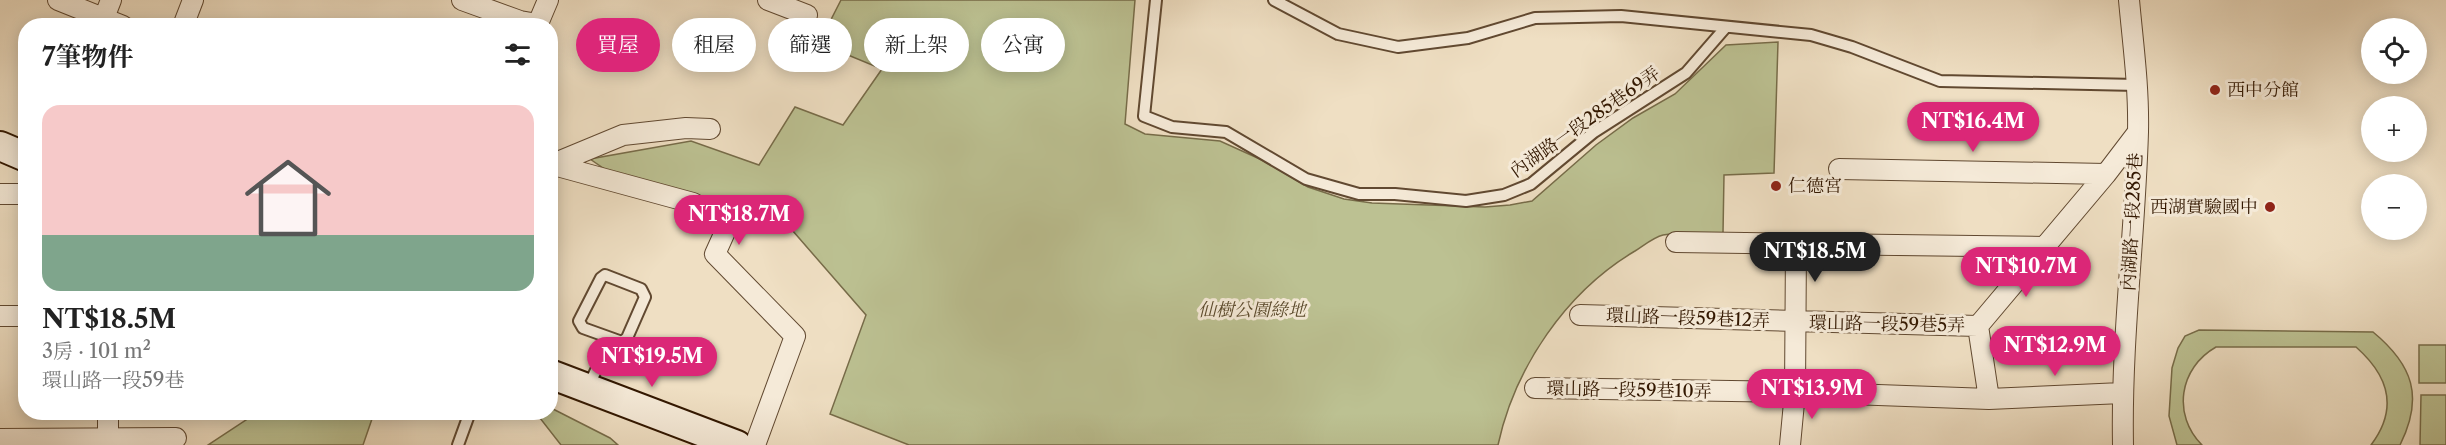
<!DOCTYPE html>
<html lang="zh-TW">
<meta charset="utf-8">
<style>
body{margin:0;font-family:"Libre Caslon Text","Noto Serif TC",serif;background:#f6f6f6;color:#222;height:100vh;display:flex;flex-direction:column;font-size:22px;white-space:nowrap}
*{box-sizing:border-box;margin:0}
p{font-size:20px;color:#767676}
.icon{flex:none;width:33px;height:33px;fill:none;stroke:currentColor;stroke-width:2;stroke-linecap:round;stroke-linejoin:round}
.map{position:relative;flex:1;overflow:hidden}
.panel{position:absolute;left:18px;top:18px;width:540px;height:402px;display:flex;flex-direction:column;background:#fff;border-radius:24px;box-shadow:0 3px 15px #0003}
.panel>*{flex:none}
.guide{position:absolute;left:576px;top:18px;width:570px;height:54px;display:flex;gap:12px}
.buttons{position:absolute;left:2361px;top:18px;display:grid;gap:12px}
.buttons a{display:grid;place-items:center;width:66px;height:66px;border-radius:50%;background:#fff;box-shadow:0 3px 15px #0003;font-size:30px}
.price{position:absolute;translate:-50% -51px;padding:0 14px;border-radius:21px;background:#db2777;color:#fff;font-size:20px;line-height:39px;filter:drop-shadow(0 2px 3px #0008)}
.price::after{content:'';position:absolute;left:50%;top:36px;width:18px;height:14px;margin-left:-9px;background:inherit;clip-path:polygon(0 0,100% 0,50% 100%)}
.price.current{background:#222;color:#fff}
ul{padding:0;list-style:none}
li{display:grid;align-content:center;gap:12px;height:318px;padding:0 24px}
li+li{border-top:2px solid #e0e0e0}
li span{display:grid;place-items:center;height:186px;border-radius:18px;color:#555}
li>.icon{margin-inline-start:auto}
span .icon{width:108px;height:108px;fill:#fffc;stroke-width:1}
li b{font-size:26px}
h2{display:flex;justify-content:space-between;align-items:center;height:72px;padding:0 24px;font-size:26px}
.chip{padding:0 21px;border-radius:27px;background:#fff;box-shadow:0 3px 15px #0003;font-size:21px;line-height:54px}
.chip.current{background:#db2777;color:#fff}
.map>svg:first-child{display:block}
</style>
<div class="map">
<svg width="2446" height="445" viewBox="0 0 2446 445">
<rect width="100%" height="100%" fill="#efdfc3"/>
<filter id="stains"><feTurbulence type="fractalNoise" baseFrequency=".00333" numOctaves="4"/><feColorMatrix values="0 0 0 0 .2 0 0 0 0 .09 0 0 0 0 .02 0 0 0 .5 -.17"/></filter>
<radialGradient id="worn" r=".72"><stop offset=".6" stop-color="#630" stop-opacity="0"/><stop offset="1" stop-color="#630" stop-opacity=".3"/></radialGradient>
<path fill="#bcc192" stroke="#776c49" stroke-width="1.5" d="M841 0H1135L1125 124 1145 134 1220 141 1262 160 1308 187 1344 199 1372 203 1485 207 1510 205 1532 201 1596 145 1633 118 1675 94 1726 45 1778 42 1774 173 1724 175 1723 233C1703 234 1682 231 1663 235 1654 237 1643 246 1635 251 1566 292 1515 367 1498 445H909L830 414 866 315 792 230 739 209 609 172 590 159 691 141 759 165 795 107 843 125 882 69 819 43Z
M2199 330 2373 332C2413 365 2424 397 2400 445H2371C2399 408 2389 376 2356 347H2216C2179 368 2172 415 2202 445H2177L2169 416 2172 368 2178 348 2185 336Z
M2419 345H2446V383H2419Z
M2421 395H2446V445H2420Z
M551 408 610 438 618 445H561L536 413 550 412Z
M258 412H374V413L363 445H208Z"/>
<g fill="none" stroke-linecap="round" stroke-linejoin="round">
<defs>
<path id="lane" d="M1156 0 1144 116 1172 127 1226 132 1306 179 1359 194H1395L1466 201 1504 195 1531 184 1594 132 1686 73 1726 27
M1274 0 1338 34 1398 47 1468 38 1535 18 1621 16 1811 35 1852 47 1940 81 2137 85
M605 275 641 289 645 297 627 338 622 342 583 328 579 321 601 278Z
M588 387 611 339
M458 445 470 412"/>
<path id="street" d="M58 0 123 26
M462 0 520 21 537 24
M768 0 807 15
M104 18 111 0
M183 26 193 0
M537 26 548 0
M550 164 693 203 729 223 715 254 795 336 755 445
M553 164 623 135 686 128 710 129
M1839 169 2106 174
M0 194H26
M1676 242 2046 247
M1580 315 1978 326
M0 316H26
M1535 388 1795 392 1989 399 2122 393
M1989 399 1978 326 2106 174 2138 132
M108 412V445
M0 439 176 438
M1790 445 1795 392 1796 245
M2123 445C2121 340 2135 236 2138 132 2139 87 2133 44 2129 0"/>
<path id="secondary" d="M0 146 26 157
M550 374 737 445"/>
</defs>
<use href="#lane" stroke="#614931" stroke-width="14"/>
<use href="#street" stroke="#614931" stroke-width="22"/>
<use href="#secondary" stroke="#321700" stroke-width="32"/>
<use href="#lane" stroke="#f5ead8" stroke-width="10"/>
<use href="#street" stroke="#f5ead8" stroke-width="20"/>
<use href="#secondary" stroke="#f5ead8" stroke-width="28"/>
</g>
<g fill="#8f2418" stroke="#f5ead8" stroke-width="2">
<circle cx="2215" cy="90" r="6"/>
<circle cx="1776" cy="186" r="6"/>
<circle cx="2270" cy="207" r="6"/>
</g>
<g text-anchor="middle" stroke-width="6" stroke-linejoin="round" paint-order="stroke">
<g font-size="18" fill="#321700" stroke="#f5ead8" text-anchor="start">
<text x="2227" y="96">西中分館</text>
<text x="1788" y="192">仁德宮</text>
<text x="2258" y="213" text-anchor="end">西湖實驗國中</text>
</g>
<g font-size="18" fill="#321700" stroke="#f5ead8">
<text transform="translate(1585 122) rotate(-35)" y="6">內湖路一段285巷69弄</text>
<text transform="translate(2132 222) rotate(-87)" y="6">內湖路一段285巷</text>
<text transform="translate(1688 318) rotate(2)" y="6">環山路一段59巷12弄</text>
<text transform="translate(1887 324) rotate(1)" y="6">環山路一段59巷5弄</text>
<text transform="translate(1629 390) rotate(1)" y="6">環山路一段59巷10弄</text>
</g>
<g font-size="18" font-style="italic" fill="#5b4a2c" stroke="#f5ead8">
<text x="1252" y="316">仙樹公園綠地</text>
</g>
</g>
<rect width="100%" height="100%" filter="url(#stains)"/>
<rect width="100%" height="100%" fill="url(#worn)"/>
</svg>
<div class="buttons">
<a><svg class="icon" aria-label="locate" viewBox="0 0 24 24"><circle cx="12" cy="12" r="6"/><path d="M12 2v4M12 18v4M2 12h4M18 12h4"/></svg></a>
<a>+</a>
<a>−</a>
</div>
<b class="price" style="left:1973px;top:153px">NT$16.4M</b>
<b class="price" style="left:739px;top:246px">NT$18.7M</b>
<b class="price current" style="left:1815px;top:283px">NT$18.5M</b>
<b class="price" style="left:2026px;top:298px">NT$10.7M</b>
<b class="price" style="left:2055px;top:377px">NT$12.9M</b>
<b class="price" style="left:652px;top:388px">NT$19.5M</b>
<b class="price" style="left:1812px;top:420px">NT$13.9M</b>
<div class="guide">
<a class="chip current">買屋</a>
<a class="chip">租屋</a>
<a class="chip">篩選</a>
<a class="chip">新上架</a>
<a class="chip">公寓</a>
</div>
<section class="panel">
<h2>7筆物件<svg class="icon" aria-label="filters" viewBox="0 0 24 24"><path d="M4 7h16M4 17h16"/><circle cx="9" cy="7" r="2"/><circle cx="15" cy="17" r="2"/></svg></h2>
<ul>
<li><span style="background:linear-gradient(#f6c9c9 70%,#7fa58c 0)"><svg class="icon" aria-label="home" viewBox="0 0 24 24"><path d="M3 11l9-7 9 7M6 9v11h12V9"/></svg></span><div><b>NT$18.5M</b><p>3房 · 101 m²</p><p>環山路一段59巷</p></div></li>
</ul>
</section>
</div>
